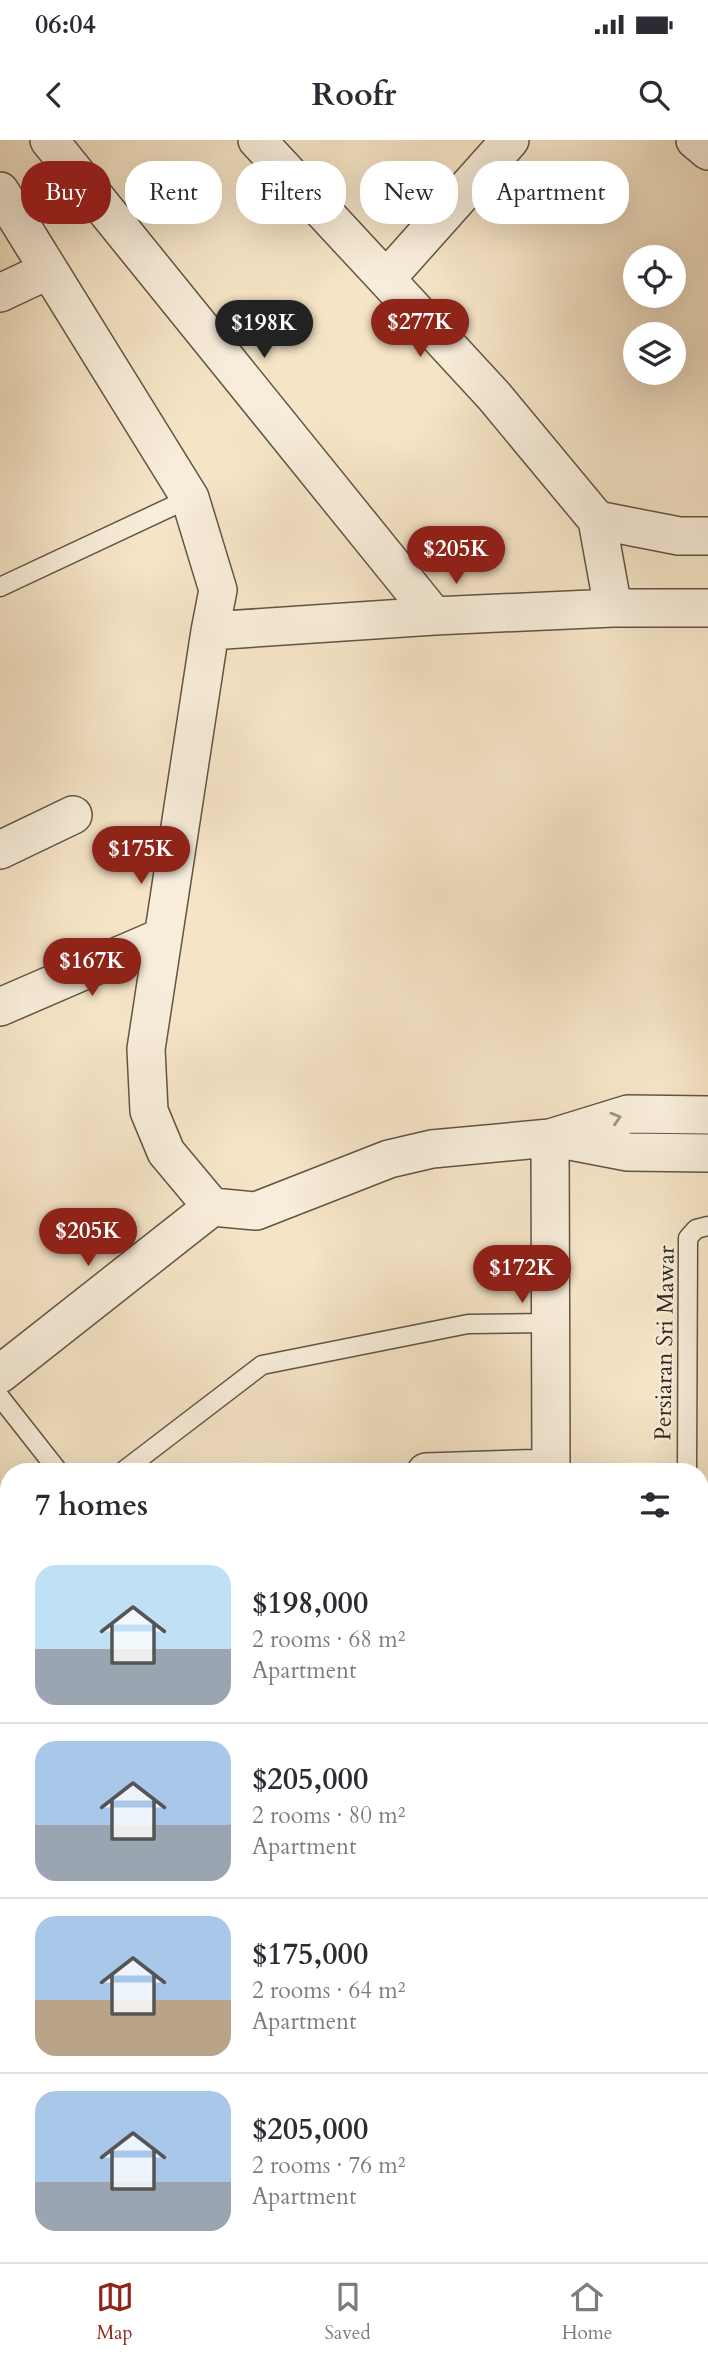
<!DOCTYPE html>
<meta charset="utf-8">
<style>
body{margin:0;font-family:Cardo,serif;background:#f7f7f7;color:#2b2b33;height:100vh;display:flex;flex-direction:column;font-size:26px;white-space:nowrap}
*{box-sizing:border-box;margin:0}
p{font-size:23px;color:#7c7c81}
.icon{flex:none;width:38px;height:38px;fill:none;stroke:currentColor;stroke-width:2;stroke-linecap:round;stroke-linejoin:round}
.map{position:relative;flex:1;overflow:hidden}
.side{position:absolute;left:0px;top:1323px;width:709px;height:800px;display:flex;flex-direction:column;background:#fff;border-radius:28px 28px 0 0;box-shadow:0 7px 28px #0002}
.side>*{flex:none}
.hud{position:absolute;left:21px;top:21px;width:667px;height:63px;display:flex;gap:14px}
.fabs{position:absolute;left:623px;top:105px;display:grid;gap:14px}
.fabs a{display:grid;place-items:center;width:63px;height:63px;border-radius:50%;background:#fff;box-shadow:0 7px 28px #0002;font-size:35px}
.price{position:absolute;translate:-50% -60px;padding:0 16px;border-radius:24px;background:#8f2418;color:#fff;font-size:23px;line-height:46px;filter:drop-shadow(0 2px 4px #0008)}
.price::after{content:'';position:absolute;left:50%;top:42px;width:21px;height:16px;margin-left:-10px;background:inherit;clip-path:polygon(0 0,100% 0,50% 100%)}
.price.current{background:#222;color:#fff}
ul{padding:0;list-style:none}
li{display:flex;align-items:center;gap:21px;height:175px;padding:0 35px}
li+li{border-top:2px solid #e1e1e2}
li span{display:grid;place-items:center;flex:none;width:196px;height:140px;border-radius:21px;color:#555}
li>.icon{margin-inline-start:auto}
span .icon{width:84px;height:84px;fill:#fffc;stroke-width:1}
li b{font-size:30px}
h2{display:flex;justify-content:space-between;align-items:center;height:84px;padding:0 35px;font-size:30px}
.tag{padding:0 24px;border-radius:28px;background:#fff;box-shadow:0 7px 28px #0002;font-size:24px;line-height:63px}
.tag.current{background:#8f2418;color:#fff}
.status{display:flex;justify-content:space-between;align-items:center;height:49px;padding:0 35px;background:#fff;direction:ltr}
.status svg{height:19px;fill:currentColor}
header{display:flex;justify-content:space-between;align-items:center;height:91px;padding:0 35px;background:#fff;font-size:32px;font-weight:600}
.tab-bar{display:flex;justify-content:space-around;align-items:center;height:98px;border-top:2px solid #e1e1e2;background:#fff;font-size:19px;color:#7c7c81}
.tab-bar a{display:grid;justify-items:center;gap:4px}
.tab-bar .current{color:#8f2418}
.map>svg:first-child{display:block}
</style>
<div class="status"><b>06:04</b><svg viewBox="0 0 49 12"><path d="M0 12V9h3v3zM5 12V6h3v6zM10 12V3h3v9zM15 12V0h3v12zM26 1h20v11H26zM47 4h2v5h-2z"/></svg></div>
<header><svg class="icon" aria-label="back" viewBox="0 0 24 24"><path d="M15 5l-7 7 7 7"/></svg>Roofr<svg class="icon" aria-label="search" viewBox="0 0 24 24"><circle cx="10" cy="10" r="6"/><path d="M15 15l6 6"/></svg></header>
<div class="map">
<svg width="708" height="2122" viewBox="0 0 708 2122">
<rect width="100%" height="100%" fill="#f5e4c6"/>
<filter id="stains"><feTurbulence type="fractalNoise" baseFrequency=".00286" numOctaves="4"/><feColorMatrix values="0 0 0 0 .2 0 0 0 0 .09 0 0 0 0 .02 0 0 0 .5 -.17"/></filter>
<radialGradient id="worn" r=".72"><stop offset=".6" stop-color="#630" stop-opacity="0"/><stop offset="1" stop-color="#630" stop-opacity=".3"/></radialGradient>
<path fill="#958873" stroke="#2e2519" stroke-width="2" d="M583 2114H675V2122H583Z"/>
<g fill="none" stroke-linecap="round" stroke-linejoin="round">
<defs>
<path id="service" d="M0 447 190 358
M0 1257 59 1332
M122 1332 262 1225 468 1184 551 1183
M687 1332 688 1098 696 1089 708 1086
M0 1431 9 1424
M700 1585H708
M0 1638 9 1649
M700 1716 708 1703
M0 1793 9 1786
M700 1886 708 1895
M700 2066 708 2067
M403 2122V2114
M691 2122V2114"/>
<path id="minor" d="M49 0 434 476
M257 0 386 139
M510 0 386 139 494 256 597 380 613 468
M695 0 708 11
M0 51 190 358 218 450 210 491 146 909 149 971 166 1012 212 1067 256 1071 389 1019 432 1009 550 998 628 974 708 975
M0 153 49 130
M597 380 679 396H708
M210 491 434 476 613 468H708
M0 710 73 675
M0 867 162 797
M550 998 551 1332
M555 998 628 1012 708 1013
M0 1234 212 1067
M426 1332 551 1328
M0 1606 9 1599
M0 1977 9 1970
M700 2018H708
M256 2122V2114
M551 2122V2114"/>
</defs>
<use href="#service" stroke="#605544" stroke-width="21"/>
<use href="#minor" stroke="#605544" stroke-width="40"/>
<use href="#service" stroke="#f8edda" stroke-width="18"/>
<use href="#minor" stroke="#f8edda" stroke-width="37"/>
</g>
<defs><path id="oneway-chevron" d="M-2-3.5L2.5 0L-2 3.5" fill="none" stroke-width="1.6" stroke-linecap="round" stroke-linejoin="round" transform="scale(1.75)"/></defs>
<use stroke="#9d9383" href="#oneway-chevron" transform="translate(616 978) rotate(-17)"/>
<g text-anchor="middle" stroke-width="5" stroke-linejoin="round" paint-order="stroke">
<g font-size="23" fill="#2e2519" stroke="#f8edda">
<text transform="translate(664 1203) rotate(-89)" y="8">Persiaran Sri Mawar</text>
</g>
</g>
<rect width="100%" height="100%" filter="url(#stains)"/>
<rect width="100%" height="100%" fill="url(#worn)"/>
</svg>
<div class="fabs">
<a><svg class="icon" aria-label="locate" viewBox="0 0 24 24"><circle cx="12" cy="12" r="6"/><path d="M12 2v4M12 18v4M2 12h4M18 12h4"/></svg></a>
<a><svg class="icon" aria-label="layers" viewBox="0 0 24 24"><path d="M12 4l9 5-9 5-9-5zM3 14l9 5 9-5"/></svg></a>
</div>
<b class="price" style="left:420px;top:219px">$277K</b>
<b class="price current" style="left:264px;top:220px">$198K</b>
<b class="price" style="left:456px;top:446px">$205K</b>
<b class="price" style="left:141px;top:746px">$175K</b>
<b class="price" style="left:92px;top:858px">$167K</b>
<b class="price" style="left:88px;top:1128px">$205K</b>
<b class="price" style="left:522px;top:1165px">$172K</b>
<div class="hud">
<a class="tag current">Buy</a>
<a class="tag">Rent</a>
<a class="tag">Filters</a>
<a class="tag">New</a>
<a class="tag">Apartment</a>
</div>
<section class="side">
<h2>7 homes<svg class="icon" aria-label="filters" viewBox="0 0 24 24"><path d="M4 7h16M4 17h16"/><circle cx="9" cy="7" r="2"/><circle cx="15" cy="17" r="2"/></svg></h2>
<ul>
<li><span style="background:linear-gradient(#bfe0f5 60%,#9aa5b1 0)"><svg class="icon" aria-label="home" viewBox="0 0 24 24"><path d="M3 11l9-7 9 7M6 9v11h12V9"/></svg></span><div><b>$198,000</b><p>2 rooms · 68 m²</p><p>Apartment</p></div></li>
<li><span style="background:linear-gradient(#a9c7e8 60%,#9aa5b1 0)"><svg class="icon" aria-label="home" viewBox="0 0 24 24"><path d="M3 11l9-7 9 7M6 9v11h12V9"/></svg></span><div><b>$205,000</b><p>2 rooms · 80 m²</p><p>Apartment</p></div></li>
<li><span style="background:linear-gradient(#a9c7e8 60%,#b9a48a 0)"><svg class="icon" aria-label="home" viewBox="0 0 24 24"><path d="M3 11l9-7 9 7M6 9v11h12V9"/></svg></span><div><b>$175,000</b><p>2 rooms · 64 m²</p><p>Apartment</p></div></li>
<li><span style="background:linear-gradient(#a9c7e8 65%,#9aa5b1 0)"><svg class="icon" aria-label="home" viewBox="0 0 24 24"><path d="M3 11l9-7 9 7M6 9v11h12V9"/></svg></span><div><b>$205,000</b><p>2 rooms · 76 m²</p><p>Apartment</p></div></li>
</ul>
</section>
</div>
<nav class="tab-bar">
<a class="current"><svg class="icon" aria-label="map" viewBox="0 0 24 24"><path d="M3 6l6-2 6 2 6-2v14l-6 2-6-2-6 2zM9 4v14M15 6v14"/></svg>Map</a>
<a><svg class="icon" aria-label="saved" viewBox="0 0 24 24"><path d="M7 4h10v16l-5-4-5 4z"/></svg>Saved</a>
<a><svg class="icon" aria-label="home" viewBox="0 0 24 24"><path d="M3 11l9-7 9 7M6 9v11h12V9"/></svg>Home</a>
</nav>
